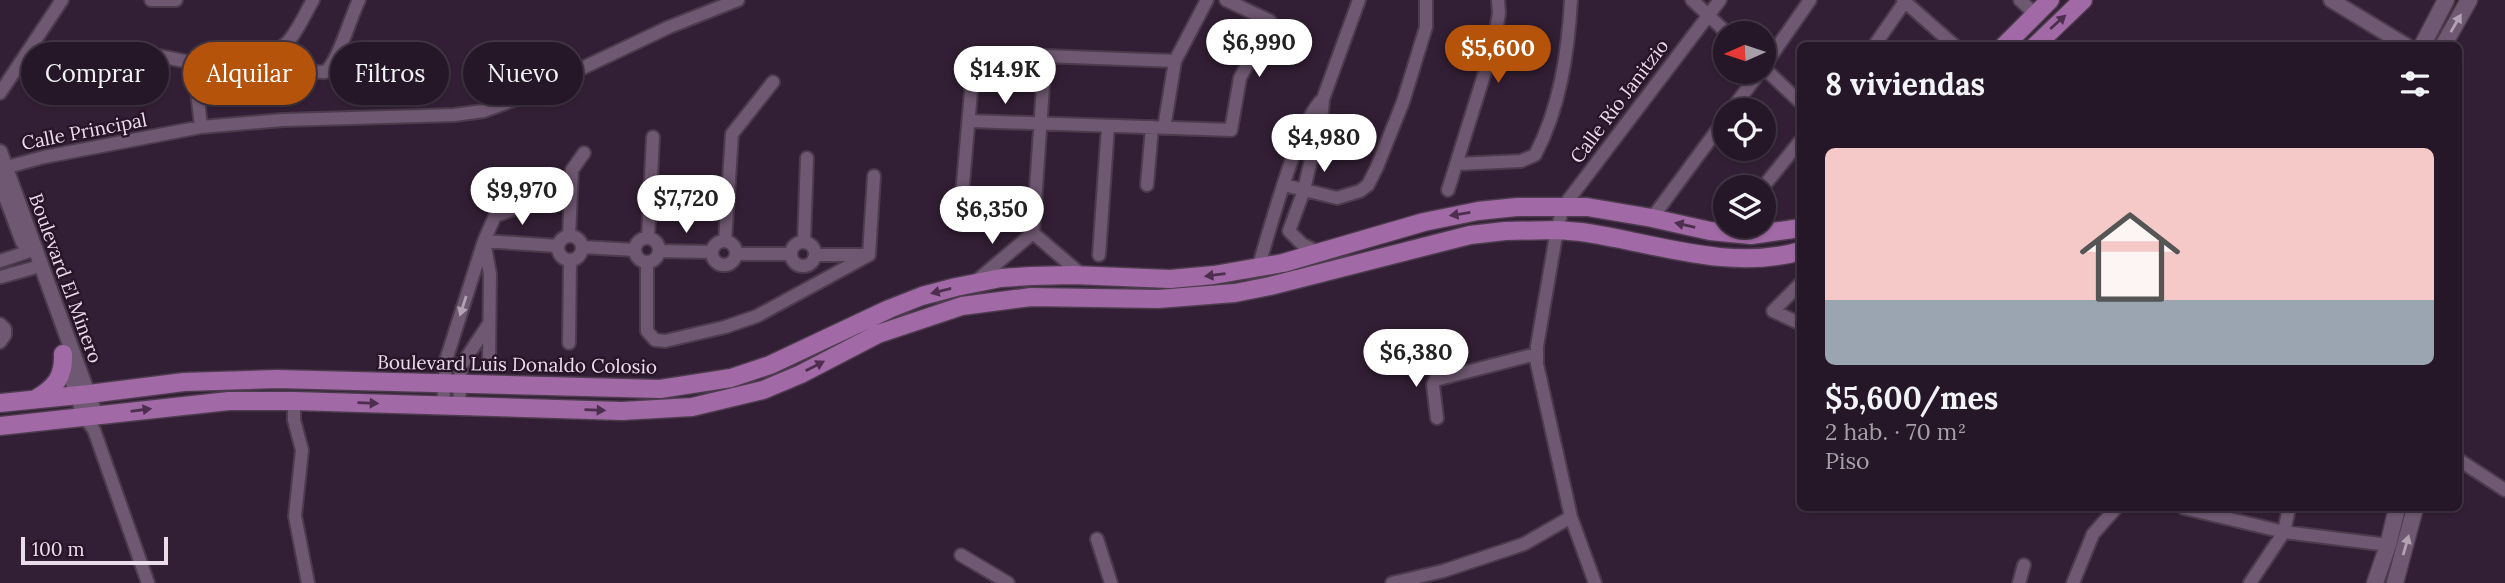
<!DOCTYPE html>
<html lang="es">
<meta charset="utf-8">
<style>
body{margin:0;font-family:Lora,serif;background:#2e2030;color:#f1f3f6;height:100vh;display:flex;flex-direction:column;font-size:26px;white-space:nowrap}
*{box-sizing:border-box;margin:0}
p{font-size:23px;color:#a49fa8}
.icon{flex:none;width:38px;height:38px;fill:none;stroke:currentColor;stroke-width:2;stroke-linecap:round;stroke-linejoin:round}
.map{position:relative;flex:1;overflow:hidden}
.sheet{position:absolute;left:1797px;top:42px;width:665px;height:469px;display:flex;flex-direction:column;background:#261728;border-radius:10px;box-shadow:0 2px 5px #0004,0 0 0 2px #423645}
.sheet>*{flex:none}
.hud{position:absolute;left:21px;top:42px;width:665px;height:63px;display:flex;gap:14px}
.needle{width:46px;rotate:267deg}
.buttons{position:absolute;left:1713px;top:21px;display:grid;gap:14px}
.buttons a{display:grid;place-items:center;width:63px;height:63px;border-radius:50%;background:#261728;box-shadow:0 2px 5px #0004,0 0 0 2px #423645;font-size:35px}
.scale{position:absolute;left:21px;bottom:18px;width:147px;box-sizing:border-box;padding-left:7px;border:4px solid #eadcea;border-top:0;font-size:19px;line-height:24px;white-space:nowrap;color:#eadcea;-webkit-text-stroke:5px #29152a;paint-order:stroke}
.price{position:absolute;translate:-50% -60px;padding:0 16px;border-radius:24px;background:#fff;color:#222;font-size:23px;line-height:46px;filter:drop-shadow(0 2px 4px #0008)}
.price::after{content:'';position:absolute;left:50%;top:42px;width:21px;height:16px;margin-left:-10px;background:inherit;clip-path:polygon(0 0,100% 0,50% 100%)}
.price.on{background:#b45309;color:#fff}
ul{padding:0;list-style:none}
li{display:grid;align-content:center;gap:14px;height:371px;padding:0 28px}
li span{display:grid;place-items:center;height:217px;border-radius:10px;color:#555}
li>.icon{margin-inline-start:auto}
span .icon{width:126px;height:126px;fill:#fffc;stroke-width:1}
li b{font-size:30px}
h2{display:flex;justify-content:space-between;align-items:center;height:84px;padding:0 28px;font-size:30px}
.chip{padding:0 24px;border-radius:32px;background:#261728;box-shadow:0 2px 5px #0004,0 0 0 2px #423645;font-size:24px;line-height:63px}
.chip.on{background:#b45309;color:#fff}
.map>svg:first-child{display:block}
</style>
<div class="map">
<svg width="2505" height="583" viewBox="0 0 2505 583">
<rect width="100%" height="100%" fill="#331f35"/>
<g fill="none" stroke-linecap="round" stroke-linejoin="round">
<defs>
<path id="minor" d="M151 0H176
M1692 0 1727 33
M1903 0 1955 46
M2020 0 2035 14
M1874 46 1906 0
M262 56 281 71 325 72C338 63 350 18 359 0
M1764 66 1810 0
M1764 68 1801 103
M109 80 122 54 130 50 194 63
M0 93 62 0
M1731 110 1760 72
M970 121 1231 130 1240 78 1270 21 1226 0
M201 127 194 63C222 61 273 63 291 38 300 26 306 12 313 0
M1164 128 1175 61 1207 0
M1457 164 1521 161 1535 155C1560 108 1568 53 1571 0
M0 169 44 157 201 127 283 120 454 115 484 111 519 98 669 27 738 0
M1147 185 1152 127
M1284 185 1337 198 1360 191 1368 185 1377 167 1403 102 1426 27V0
M1763 187 1801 140
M1448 190 1494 43 1499 13 1498 0
M962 195 972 80
M1652 218 1726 118
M1033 233 1082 275
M569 236 572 170 584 153
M558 248a12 12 0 1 1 24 0a12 12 0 1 1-24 0Z
M648 238 653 137
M635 250a12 12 0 1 1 24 0a12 12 0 1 1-24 0Z
M484 241 490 274 489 364
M484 241 558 246
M725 241 732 134 773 82
M712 253a12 12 0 1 1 24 0a12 12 0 1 1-24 0Z
M804 242 807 158
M791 254a12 12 0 1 1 24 0a12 12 0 1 1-24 0Z
M582 247 635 250
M659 251 712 252
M1318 252 1302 244 1289 231 1304 190 1322 111 1323 99 1359 0
M736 254H791
M815 255H865
M869 255 874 176
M1099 255 1108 126
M0 261 27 252
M647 262V331L655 340 665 341 725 327 757 316 869 255
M1258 268C1269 233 1299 118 1323 99
M1 277 33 268
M976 281 1033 233 1045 56 1175 61
M1801 283 1773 311 1801 324
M0 324 5 329V335L0 342
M569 343 570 260
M294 401V420L302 450 295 516 308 583
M443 405 446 360 484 241 495 216 570 188
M459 406 461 366 488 325
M85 418 94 430 148 583
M1437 418 1433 385 1435 380 1536 354
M2459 460 2505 490
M2184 508 2284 532 2388 545
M1097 539 1111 583
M961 555 1008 583
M1392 583 1443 571 1524 544 1571 517
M1595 583 1571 517 1537 364V346L1557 230 1563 207 1720 0
M2019 583 2024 565
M2073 583 2093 534 2116 508
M2250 583 2284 532 2289 508"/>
<path id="tertiary" d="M2331 0 2407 46
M0 152 96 416
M0 181 23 242
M66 363 85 418"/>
<path id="secondary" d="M2422 46 2446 0
M2443 46 2469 0
M2375 583 2388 545 2397 508
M2395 583 2415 508"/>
<path id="primary" d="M2004 46 2050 0
M2035 46 2083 0
M37 398C56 387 64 376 63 354
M0 403 89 394 184 382 277 379 660 389 731 378 770 365 889 309 922 296 956 287 1001 278 1031 276 1073 275 1170 279 1214 275 1283 263 1424 222 1478 211 1517 207H1587L1652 218 1710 231 1751 235 1801 228
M0 426 229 401H294L622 411 692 407 763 390 801 374 878 334 962 306 1031 297 1158 299 1235 293 1270 286 1470 235 1505 231 1557 230 1581 232C1653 242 1728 272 1801 251"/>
</defs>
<use href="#minor" stroke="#4c3b4d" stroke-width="16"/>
<use href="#tertiary" stroke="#4c3b4d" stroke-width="18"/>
<use href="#secondary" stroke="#4c3b4d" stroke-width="19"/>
<use href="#primary" stroke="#4c3b4d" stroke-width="21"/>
<use href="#minor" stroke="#6f5871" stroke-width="12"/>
<use href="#tertiary" stroke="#6f5871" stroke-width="14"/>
<use href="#secondary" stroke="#6f5871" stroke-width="16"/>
<use href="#primary" stroke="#a169a5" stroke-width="18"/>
</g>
<defs><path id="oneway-solid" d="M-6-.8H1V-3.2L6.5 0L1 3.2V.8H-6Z" transform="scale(1.75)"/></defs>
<g fill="#4d2e4f">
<use href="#oneway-solid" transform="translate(2058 22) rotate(-42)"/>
<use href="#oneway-solid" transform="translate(1460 214) rotate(171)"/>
<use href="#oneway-solid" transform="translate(1685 225) rotate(-167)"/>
<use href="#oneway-solid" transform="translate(1215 275) rotate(173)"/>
<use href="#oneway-solid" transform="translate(941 291) rotate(166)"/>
<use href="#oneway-solid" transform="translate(815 366) rotate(-27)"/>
<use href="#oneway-solid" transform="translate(368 403) rotate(2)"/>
<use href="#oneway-solid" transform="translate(141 410) rotate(-8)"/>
<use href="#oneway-solid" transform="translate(595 410) rotate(2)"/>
</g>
<g fill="#b3a1b4">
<use href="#oneway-solid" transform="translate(2456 23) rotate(-60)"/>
<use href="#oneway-solid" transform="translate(463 306) rotate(108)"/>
<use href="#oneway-solid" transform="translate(2406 545) rotate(-74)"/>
</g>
<g text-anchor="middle" stroke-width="5" stroke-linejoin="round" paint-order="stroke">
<g font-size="19" fill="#eadcea" stroke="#29152a">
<text transform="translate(1619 101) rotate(-53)" y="7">Calle Río Janitzio</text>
<text transform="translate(84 131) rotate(-11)" y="7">Calle Principal</text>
<text transform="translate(66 278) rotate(70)" y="7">Boulevard El Minero</text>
<text transform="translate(517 364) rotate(1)" y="7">Boulevard Luis Donaldo Colosio</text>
</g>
</g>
</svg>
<div class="buttons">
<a><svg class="needle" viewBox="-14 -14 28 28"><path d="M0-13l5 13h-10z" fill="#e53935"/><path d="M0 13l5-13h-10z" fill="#a49fa8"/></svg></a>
<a><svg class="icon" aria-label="locate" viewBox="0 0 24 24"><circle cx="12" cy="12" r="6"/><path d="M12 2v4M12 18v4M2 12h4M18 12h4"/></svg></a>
<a><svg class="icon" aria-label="layers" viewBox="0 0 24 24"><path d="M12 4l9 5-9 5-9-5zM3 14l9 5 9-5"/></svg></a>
</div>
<div class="scale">100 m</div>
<b class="price" style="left:1259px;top:79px">$6,990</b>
<b class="price on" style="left:1498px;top:85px">$5,600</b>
<b class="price" style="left:1005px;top:106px">$14.9K</b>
<b class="price" style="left:1324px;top:174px">$4,980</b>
<b class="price" style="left:522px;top:227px">$9,970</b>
<b class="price" style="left:686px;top:235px">$7,720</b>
<b class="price" style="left:992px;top:246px">$6,350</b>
<b class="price" style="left:1416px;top:389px">$6,380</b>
<div class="hud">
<a class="chip">Comprar</a>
<a class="chip on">Alquilar</a>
<a class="chip">Filtros</a>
<a class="chip">Nuevo</a>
</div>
<section class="sheet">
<h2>8 viviendas<svg class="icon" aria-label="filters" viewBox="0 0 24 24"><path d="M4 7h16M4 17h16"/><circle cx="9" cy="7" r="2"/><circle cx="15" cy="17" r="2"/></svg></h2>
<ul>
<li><span style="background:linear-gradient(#f6c9c9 70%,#9aa5b1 0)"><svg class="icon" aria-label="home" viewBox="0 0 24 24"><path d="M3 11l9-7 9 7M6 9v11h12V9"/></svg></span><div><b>$5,600/mes</b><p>2 hab. · 70 m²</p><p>Piso</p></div></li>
</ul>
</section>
</div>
